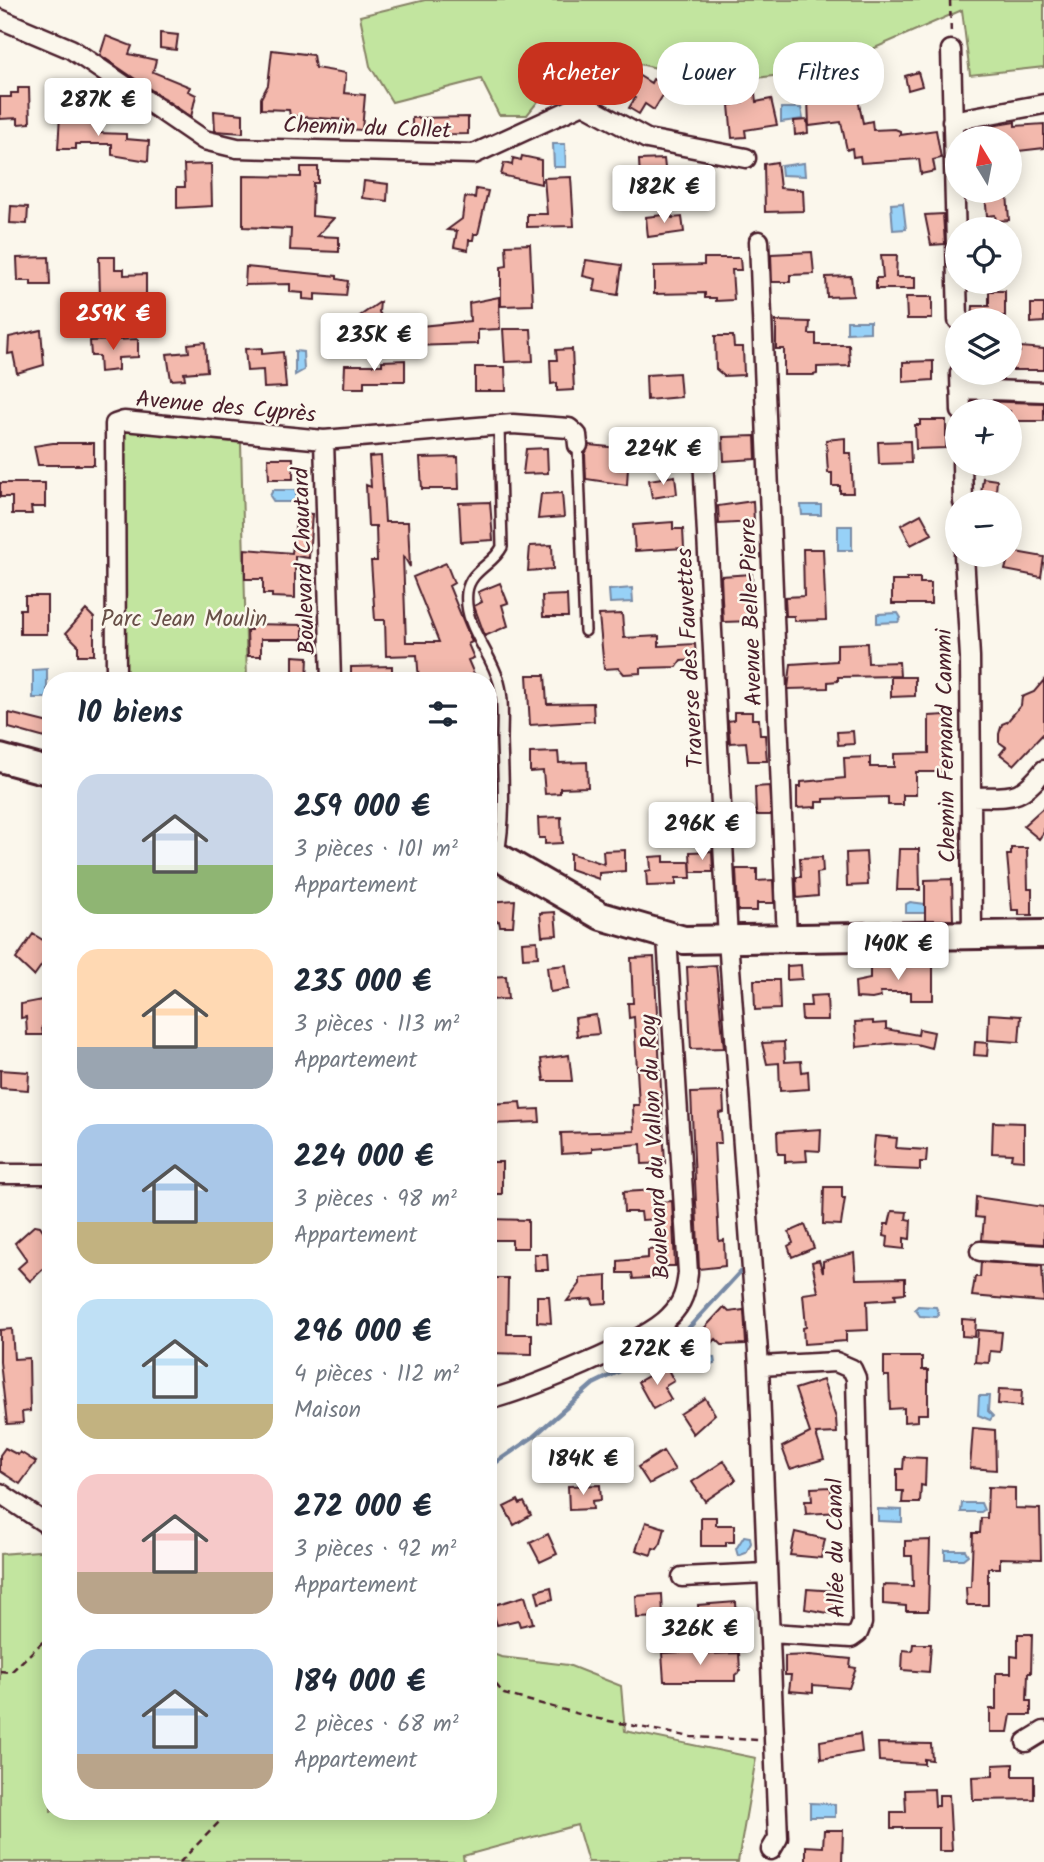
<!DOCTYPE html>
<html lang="fr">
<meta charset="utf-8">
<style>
body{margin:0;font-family:Kalam,sans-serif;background:#f6f6f7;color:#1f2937;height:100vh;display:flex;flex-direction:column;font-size:26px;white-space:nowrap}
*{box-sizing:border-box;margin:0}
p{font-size:23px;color:#747a83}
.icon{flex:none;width:38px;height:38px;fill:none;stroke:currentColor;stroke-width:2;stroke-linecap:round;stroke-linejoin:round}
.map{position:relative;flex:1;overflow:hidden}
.details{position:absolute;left:42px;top:672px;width:455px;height:1148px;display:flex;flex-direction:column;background:#fff;border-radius:28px;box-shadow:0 4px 18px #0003}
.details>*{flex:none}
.banner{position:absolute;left:518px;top:42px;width:420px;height:63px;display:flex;gap:14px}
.needle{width:46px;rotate:350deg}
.fabs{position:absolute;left:945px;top:126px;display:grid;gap:14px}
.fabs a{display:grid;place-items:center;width:77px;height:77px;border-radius:50%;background:#fff;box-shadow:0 4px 18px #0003;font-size:35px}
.price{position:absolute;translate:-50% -60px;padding:0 16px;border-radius:7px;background:#fff;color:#222;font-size:23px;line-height:46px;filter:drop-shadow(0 2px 4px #0008)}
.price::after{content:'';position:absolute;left:50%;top:42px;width:21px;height:16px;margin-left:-10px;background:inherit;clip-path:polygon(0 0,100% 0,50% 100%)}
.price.on{background:#c8321e;color:#fff}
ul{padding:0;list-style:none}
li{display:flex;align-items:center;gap:21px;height:175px;padding:0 35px}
li span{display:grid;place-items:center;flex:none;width:196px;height:140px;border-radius:21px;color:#555}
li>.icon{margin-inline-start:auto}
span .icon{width:84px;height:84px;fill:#fffc;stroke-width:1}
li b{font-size:30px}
h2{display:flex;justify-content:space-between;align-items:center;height:84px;padding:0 35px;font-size:30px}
.chip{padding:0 24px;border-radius:28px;background:#fff;box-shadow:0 4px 18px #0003;font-size:24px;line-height:63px}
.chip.on{background:#c8321e;color:#fff}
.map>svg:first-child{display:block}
</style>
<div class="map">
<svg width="1044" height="1862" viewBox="0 0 1044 1862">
<rect width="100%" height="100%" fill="#fbf7ec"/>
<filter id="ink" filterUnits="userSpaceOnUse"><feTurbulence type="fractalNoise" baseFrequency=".0143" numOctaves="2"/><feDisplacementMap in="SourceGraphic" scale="14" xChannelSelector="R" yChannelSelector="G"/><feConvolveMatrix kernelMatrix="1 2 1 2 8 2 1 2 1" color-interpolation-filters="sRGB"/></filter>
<g filter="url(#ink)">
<path fill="#c2e59f" stroke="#868265" stroke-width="2" d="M425 0H1044V67L970 75 962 10 822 71 716 82 631 62 605 51 578 52 527 115H499L481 79 392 102 370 66 360 16Z
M122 430 241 443 247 681H122Z
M51 1550V1811H488V1652L501 1657 568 1665 621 1686 625 1731 756 1758 738 1862H588L577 1825 463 1856 464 1862H0V1554Z"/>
<path fill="#97d1f7" stroke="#788aa5" stroke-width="2" d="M781 108H801L803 119 781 122Z
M553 144H565L566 167H554Z
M804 163 805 176 782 175 781 166Z
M903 203 906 229 893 230 891 204Z
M847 321H870V332L847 333Z
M295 351 303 352 304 370 295 375Z
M273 490H296V502H274L270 496Z
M801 505H821V515H802Z
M838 526H852V550H838Z
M632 588 633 602 610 603 609 590Z
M898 613 901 618 898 622 877 623V614Z
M47 669V698H33V670Z
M910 902 925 904V913H906V904Z
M918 1306 936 1307 939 1314 936 1317 920 1316 915 1309Z
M697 1355 714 1357 715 1364H697L693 1358Z
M979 1396H989L988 1411 993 1416 990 1420 978 1415Z
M962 1503H981L984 1510 981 1512H961Z
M878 1509 902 1510V1522L878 1521Z
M744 1536 750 1537 751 1543 746 1553 738 1556 736 1549Z
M945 1550H965L968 1555 963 1559H945Z
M810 1803 835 1804V1817H810Z"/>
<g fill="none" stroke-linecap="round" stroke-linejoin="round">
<path stroke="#788aa5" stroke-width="4.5" d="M488 1468 533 1437 593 1384 673 1345 740 1272"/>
</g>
<path fill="#f3b9ad" stroke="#4a1f2b" stroke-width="2" d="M160 33 178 35 176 50 160 48Z
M106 36 132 46 129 54 156 60 153 72 190 87 188 91 196 95 191 117 100 55Z
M272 50 313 55 315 68 346 73 344 93 365 95 362 130 347 129 348 120 290 116 289 110 261 109V98L268 85Z
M830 68 835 85 854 80 863 123 872 121 873 130 895 129 900 131V135L936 130 941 158 933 160 935 171 921 174 919 159 861 163 860 156 853 157 852 148 847 150 841 122 809 126 808 99H811L806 72Z
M918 72 922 86 908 90 905 76Z
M638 75 651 83 653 79 668 87 654 110 645 104 639 114 629 108 635 98 627 93Z
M18 88H29L30 123 18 124V118L0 119V97H11V93H18Z
M755 93 756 102 771 99 777 125 745 130 746 137 732 138 729 105 743 103 742 94Z
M214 111 243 114V133L215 131Z
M60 115 98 118V133L126 134V139L149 141 148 161 112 155V144H76V149H58Z
M468 117V134L412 135V118Z
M807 120 808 133 795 135 794 121Z
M1015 122V126L1044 124V148L1010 152V138H993L991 126Z
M522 156 541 160V184L501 175 504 163 512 165 513 158 521 160Z
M664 159 666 177 640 179 639 160Z
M777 162 780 188 803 190 804 211 765 212 764 164Z
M211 164 212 206 177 208V187H185L184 165Z
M301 167H318V183H313L312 216 334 218 317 236 339 237V252L290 250 291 229 243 227V176L301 177Z
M571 177 574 226 527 227V214H547L544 178Z
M364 181 388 184 387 201 362 198Z
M476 189 488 191 478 234H474L473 240H469L468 250 454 247 457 231 447 230 462 219 465 197 475 198Z
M1007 193 1009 220 996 221 995 215 987 216 985 195Z
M11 206 28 207 27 224 10 223Z
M671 214 672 218 682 217 684 232 648 237 646 217Z
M943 214 945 244 931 245 925 215Z
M530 244 533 305 501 306V267L507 266 506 245Z
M812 252 814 274 790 275V282H772L771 254Z
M881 255H897L896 277H915V289H876V278H883Z
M49 257 50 285H31V281H18L17 258Z
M99 257H115V269H124V275L146 274V298H100Z
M704 258H740L741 270H732L734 300 716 301V298H705V293L654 294V266L704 265Z
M586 260 622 265 618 295 594 291 596 279 583 276Z
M246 267 337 276V279L348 281 346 296 315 294V300L303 299V293L290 292V284L245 285Z
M851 276 853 296 827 297 826 277Z
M989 291H1005V316H998V320H972L973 306H989Z
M499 297 500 329 478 330V344L411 346V327L470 321 469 303Z
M906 297H932V319H907Z
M380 302 379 312 386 324 340 350 331 336Z
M1031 304H1044V322L1031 323Z
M776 321 810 322 809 334H816V345H849L850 366 817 367V374L813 375H784V349H776Z
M503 329H531L533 361 505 362Z
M41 330 44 365 17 373 13 353 8 354 9 337Z
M715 336H733L734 347H743L744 375 724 376 716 369Z
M138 339V357L118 358V370L100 372 99 356H91L90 341Z
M205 342 207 371 184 373 185 379 171 380 167 354 189 352 188 344Z
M1020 347 1044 349V370H1012V352H1020Z
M262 348V354L283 352 286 387 264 388 263 370 247 371 245 349Z
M572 349 574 390 557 391V383L551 384 550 360H557L556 350Z
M405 360V381H364V388H344L345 365H382V361Z
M933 361V380L903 382V362Z
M475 367H505L506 391H475Z
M679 373 681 397 647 400 646 375Z
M973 401 1044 403V421H1010V411H973Z
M920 420H946V448L916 449 915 425H920Z
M755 436 756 459 724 461 723 437Z
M845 438V453H851L853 493H840V486H832V473H828L826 440Z
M910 441 911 463 879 464 878 442Z
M53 443H94V465H38L34 446Z
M589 445 629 449 627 485 586 479 585 454Z
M547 448 548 473 523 474 526 449Z
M381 456 385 522H408L410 567 403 555 406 642H439L413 577 446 563 454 583 449 586 472 642 468 644 474 658 468 660 477 681H419L417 655 386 656 385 620H375L371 561H377L376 526H368L366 485 371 487 369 457Z
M458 457 459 489H422L420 458Z
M268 458H293V479H269Z
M675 476 677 494 652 498 649 480Z
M983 478 997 480 995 502H980Z
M0 483H45V507H31L32 514H12V497H0Z
M562 493 564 517 538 519 541 494Z
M753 501 754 522 719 524 718 506Z
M490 502 493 540 461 542 459 503Z
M297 513 312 514 309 558 295 556V598L272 597V594H263V579H245V549L292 553Z
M921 514 932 534 911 545 901 525Z
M673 522V529H683L684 548 635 551 633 525Z
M552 545 553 569 528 571 530 546Z
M803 549H823L826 620 794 621V616H786L785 597 804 596Z
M1010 551 1044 557 1041 577 1005 570Z
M752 574 753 621 723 622 721 576Z
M907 578H920V583H931V604H892V581H907Z
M500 583 508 603 502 605 508 626 485 636 474 606 482 602 478 592Z
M567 595 568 617H543L542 596Z
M25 596H47V634H20V609H25Z
M86 610 94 618V655H78V645L66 633Z
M622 614 624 638 659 636V646L695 644 696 660 681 661 677 667 641 668V673L624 674 619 668 604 669 599 615Z
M251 624 303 625V639H261V656H248L247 630H251Z
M867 643 868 663 899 662 900 676 838 677V681L828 682V688L788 689 791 664 837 661V644Z
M293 656 308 657 307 681H293Z
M392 666V678L351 681V667Z
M527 675H545L547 704 593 703 594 721 530 725Z
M891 677H915V696L891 697Z
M1044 680V733L1014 765 1000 754 1006 747 999 742V734L1002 724 1007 722 1021 705 1022 697 1034 692Z
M734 712H752V719H759L760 735H765L767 761H748L746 742 730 743 728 721 734 720Z
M9 713 49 723 45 738 9 728Z
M946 715 945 772H916V795H903V805H888V797L824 799V802H816V807L797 808V787H801V782L845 778 844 758 870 757V767H894V754L929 753V716Z
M853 731 854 744 838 745 837 732Z
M558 752 559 763 587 762 588 787 560 788V793L545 794 543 771 530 772V753Z
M769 786 771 815H756L755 787Z
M1044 807V832L1039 839 1023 826Z
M561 817 562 843 545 844V838H539L538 818Z
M1011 848H1027L1028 889H1032V915H1019V910H1012L1007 855H1011Z
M899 849H919L920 890H897Z
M625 850V871L599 873V879L570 869V853L604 864 603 851Z
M712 851 713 872H691L690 852Z
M866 852 868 885 847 886 846 853Z
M664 856V862H690L691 878H676V885L647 886 646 871 651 870 650 857Z
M822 857 823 872 817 873 818 896 797 898 796 877H801L800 858Z
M736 869H757V881L773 880 774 903H757V911H738Z
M952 879 953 920H925V880Z
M515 900 513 926H500L499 921 488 922V902Z
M555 912 557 935 542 936 540 913Z
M33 934 51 945V952L34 976 16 959Z
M537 941 538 957 523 958 522 942Z
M654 957 665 1163 642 1164 641 1144 592 1148V1152L562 1154 561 1133 634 1131 633 1105H639L634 1017 629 1018 628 1003H633L631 958Z
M566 965 569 989 550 992 547 967Z
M716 965 724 1048 691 1049 687 967Z
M801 965 802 979 787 980V966Z
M933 965V1000H911V992H880L881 997 872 999 856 998 855 982 870 979V966Z
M506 976 508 999 488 1000V977Z
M754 980H779L780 1009 755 1010Z
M827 995 828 1020H802L801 1006H811L810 996Z
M47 999 48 1027H42L43 1035H27L26 1017 21 1018V1004Z
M989 1014 1021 1016 1019 1042 988 1040Z
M596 1015 599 1034 577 1036 575 1018Z
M873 1021V1024L886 1023V1029L918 1035 919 1029 934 1032 931 1048 916 1044 896 1043 857 1047 855 1022Z
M784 1042 785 1062 801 1061 802 1072 808 1071 809 1089 780 1091 779 1063 767 1064 762 1043Z
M975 1042 988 1043 987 1056 974 1055Z
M569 1055 572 1081H544L541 1059Z
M0 1070 29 1072 28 1090 0 1088Z
M723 1092 724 1112 719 1113 721 1143H714L719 1241 724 1240 725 1266 699 1269 691 1093Z
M520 1102 521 1110 539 1109 540 1122 490 1124 489 1104Z
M993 1122 1024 1123V1160L1011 1159 1012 1154 992 1153Z
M821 1129 820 1151 806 1150 807 1161 785 1162V1154H778L777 1132Z
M875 1136 897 1138 896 1148 927 1150 926 1162H920V1170L872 1168Z
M488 1162H502V1194H488Z
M824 1187H842V1198H845L841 1225 823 1224Z
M657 1190 658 1202 672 1201 675 1266H661L662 1277 633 1279 632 1273H618V1261L648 1258V1250L660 1249 658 1219 642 1220 641 1212H624L623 1192Z
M976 1197 1044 1207V1244L982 1240 984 1218 975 1217Z
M892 1211 907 1212 906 1219 911 1220 910 1239 904 1238V1249L887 1247 888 1237 884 1236 885 1224H889Z
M488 1219 528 1220V1248H512V1240H488Z
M35 1225 40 1226 51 1242V1262L30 1281 18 1268 27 1260 15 1243Z
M805 1225 814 1248 792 1257 788 1246 793 1243 789 1232Z
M854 1253 856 1279 905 1278V1293L895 1294 896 1299 867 1301 868 1330 846 1331V1341L804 1344 803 1328 806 1327 803 1294 818 1292 812 1262 819 1260 823 1272V1261Z
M534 1254H547L548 1270H535Z
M981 1262 1042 1266 1044 1302 972 1296 975 1277H980Z
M607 1276V1303L593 1304 592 1299 567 1301 580 1284V1278Z
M488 1278H508L507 1334H532V1354L488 1353Z
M537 1296H549L551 1323 537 1322Z
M724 1307 729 1312 744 1310 746 1344 722 1345 716 1339 708 1347 697 1336Z
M962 1319 976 1320 975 1337 962 1336Z
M12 1329 14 1359 29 1358 30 1411 22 1412 23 1423 7 1424 0 1362V1330Z
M978 1330 1002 1332 1000 1352 990 1351 989 1363 975 1362Z
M884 1357H922V1370H928V1414H918V1421L904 1422V1408L890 1409 889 1376H884Z
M666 1366 674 1381 664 1387 671 1399 653 1409 638 1382Z
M823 1380 836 1418 837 1433 816 1434 824 1459 790 1469 782 1447 810 1433 795 1389Z
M999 1389 1022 1390 1021 1406 998 1404Z
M705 1398 715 1414 693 1434 680 1414Z
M973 1428 995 1430 996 1470 970 1468Z
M5 1448 18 1455 20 1452 36 1462 20 1484 0 1471V1455Z
M663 1451 675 1470 649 1484 638 1467Z
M904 1457 926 1458 925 1486 921 1485 920 1503H902L903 1491H897V1469H903Z
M724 1461 736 1480 705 1501 692 1482Z
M600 1485 601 1500 592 1501 593 1509 569 1510 568 1486Z
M831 1487 832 1500H839L840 1512 806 1514 805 1501H812L811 1488Z
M988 1487 1015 1488V1508L1040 1509 1041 1559 1000 1558V1568H988V1605H967L966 1587H971L973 1533H980L981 1518H987Z
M518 1500 520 1504 524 1502 531 1515 514 1525 504 1507Z
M701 1517H716V1525H734V1542H726V1546H701Z
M646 1522 665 1528 661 1543 657 1549 653 1548 651 1555 636 1550Z
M795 1532 825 1539 821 1558 790 1555Z
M548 1534 557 1554 540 1562 530 1543Z
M930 1540 928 1611H906V1606L883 1604V1585L913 1586 912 1556H905V1541Z
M551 1587 553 1599 539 1603 536 1591Z
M807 1589 836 1591 834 1614 805 1609Z
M662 1594 663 1617 637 1618 636 1596Z
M525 1596 533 1623 520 1626 518 1620 497 1625 491 1606Z
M736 1602 737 1622 699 1625 698 1605Z
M1018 1634H1032L1031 1673H1028L1027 1701H1031V1715H1011L1008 1732H990V1709H996V1673H1011V1656L1018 1657Z
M913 1644H931L929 1672 902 1670 903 1650 912 1651Z
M710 1651V1654L739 1653 740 1671 735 1675V1681H664L662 1653Z
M810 1655 851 1659 850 1667 856 1668 849 1688 813 1685V1693L789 1691 791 1675H785V1656Z
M860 1734 862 1752 821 1759 820 1741Z
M878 1743 931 1744 932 1760 924 1759V1764L879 1761Z
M1013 1764V1776H1034V1799L973 1800 972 1777 993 1776V1765Z
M934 1789 935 1806H939V1795H949L952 1851H939V1828H891V1812H906L905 1790Z
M824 1830H843L842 1862H806V1846L823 1847Z"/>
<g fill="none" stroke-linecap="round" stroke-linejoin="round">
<defs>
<path id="lane" d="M578 445 585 631
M499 853C506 816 503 779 502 741 502 722 504 700 499 682 491 652 463 626 467 592 470 570 493 565 502 547L499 426"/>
<path id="street" d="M0 19 71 49 204 140 237 148 474 154 583 104 647 139 746 158
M951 50 958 320
M952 121 1044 104
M759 241 787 940
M960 373 961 411
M960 389 1044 392
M324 440 331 681
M703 457 728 940 759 1366
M962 464 963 502
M964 555 970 657 972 936
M116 681 115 424 124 421 324 440 513 424 569 428 577 435 578 445
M972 797C1010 796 1019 802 1044 770
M0 1174H51
M980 1251 1044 1255
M488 1400C526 1390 645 1343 670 1316 683 1303 686 1291 688 1273L667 937
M0 1493 51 1527
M682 1577 766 1573
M770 1633 851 1638 858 1633 862 1623 856 1378 852 1369 836 1362 759 1366 778 1838 771 1850
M1026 1742 1044 1731"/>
<path id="secondary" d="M0 758 51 772
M488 851 601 916 684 940 1044 934"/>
</defs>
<use href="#lane" stroke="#4a1f2b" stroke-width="14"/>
<use href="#street" stroke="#4a1f2b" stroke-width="23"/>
<use href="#secondary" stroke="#4a1f2b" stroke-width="32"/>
<path stroke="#4a1f2b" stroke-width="2.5" stroke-dasharray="7 5" stroke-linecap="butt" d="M950 0 951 35
M0 1671 11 1672 51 1634
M488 1675 504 1694 594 1718 691 1737 759 1740
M180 1862 230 1811"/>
<use href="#lane" stroke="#fbf7ec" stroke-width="9"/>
<use href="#street" stroke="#fbf7ec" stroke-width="18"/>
<use href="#secondary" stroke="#fbf7ec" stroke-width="26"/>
</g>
</g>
<g text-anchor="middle" stroke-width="5" stroke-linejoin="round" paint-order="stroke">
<g font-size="23" fill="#4a1f2b" stroke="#fbf7ec">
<text transform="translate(367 127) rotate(2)" y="8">Chemin du Collet</text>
<text transform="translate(226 406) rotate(5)" y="8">Avenue des Cyprès</text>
<text transform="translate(303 561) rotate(-92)" y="8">Boulevard Chautard</text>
<text transform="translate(750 612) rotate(-92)" y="8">Avenue Belle-Pierre</text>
<text transform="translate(689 658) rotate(-93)" y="8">Traverse des Fauvettes</text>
<text transform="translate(945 746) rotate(-91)" y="8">Chemin Fernand Cammi</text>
<text transform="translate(654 1147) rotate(-93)" y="8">Boulevard du Vallon du Roy</text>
<text transform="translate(835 1548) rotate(-91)" y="8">Allée du Canal</text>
</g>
<g font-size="23" fill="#685048" stroke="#fbf7ec">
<text x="184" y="626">Parc Jean Moulin</text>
</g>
</g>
</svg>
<div class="fabs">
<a><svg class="needle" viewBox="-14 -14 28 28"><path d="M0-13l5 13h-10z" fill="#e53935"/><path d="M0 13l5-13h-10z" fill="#747a83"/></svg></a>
<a><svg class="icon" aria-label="locate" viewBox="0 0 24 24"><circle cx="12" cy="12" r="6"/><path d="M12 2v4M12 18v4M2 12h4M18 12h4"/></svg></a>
<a><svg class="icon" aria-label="layers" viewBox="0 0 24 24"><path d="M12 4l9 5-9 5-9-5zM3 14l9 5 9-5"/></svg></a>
<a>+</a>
<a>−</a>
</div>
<b class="price" style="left:98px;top:138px">287K €</b>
<b class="price" style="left:664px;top:225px">182K €</b>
<b class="price on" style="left:113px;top:352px">259K €</b>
<b class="price" style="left:374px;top:373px">235K €</b>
<b class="price" style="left:663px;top:487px">224K €</b>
<b class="price" style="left:702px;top:862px">296K €</b>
<b class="price" style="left:898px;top:982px">140K €</b>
<b class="price" style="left:657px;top:1387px">272K €</b>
<b class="price" style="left:583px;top:1497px">184K €</b>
<b class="price" style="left:700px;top:1667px">326K €</b>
<div class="banner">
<a class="chip on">Acheter</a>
<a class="chip">Louer</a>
<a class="chip">Filtres</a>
</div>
<section class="details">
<h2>10 biens<svg class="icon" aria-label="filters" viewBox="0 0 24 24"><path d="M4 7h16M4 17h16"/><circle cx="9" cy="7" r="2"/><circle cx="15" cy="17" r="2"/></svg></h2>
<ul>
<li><span style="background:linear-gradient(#c9d6e8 65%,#8fb573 0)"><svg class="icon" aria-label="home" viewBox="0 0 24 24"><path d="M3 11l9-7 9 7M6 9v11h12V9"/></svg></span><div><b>259 000 €</b><p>3 pièces · 101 m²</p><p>Appartement</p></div></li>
<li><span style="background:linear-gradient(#ffd9b3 70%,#9aa5b1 0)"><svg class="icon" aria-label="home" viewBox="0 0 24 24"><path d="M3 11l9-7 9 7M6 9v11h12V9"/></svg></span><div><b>235 000 €</b><p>3 pièces · 113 m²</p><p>Appartement</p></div></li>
<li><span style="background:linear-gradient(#a9c7e8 70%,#c2b280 0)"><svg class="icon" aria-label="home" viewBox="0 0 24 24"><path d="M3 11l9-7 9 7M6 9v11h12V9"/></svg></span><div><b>224 000 €</b><p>3 pièces · 98 m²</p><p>Appartement</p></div></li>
<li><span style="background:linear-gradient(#bfe0f5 75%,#c2b280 0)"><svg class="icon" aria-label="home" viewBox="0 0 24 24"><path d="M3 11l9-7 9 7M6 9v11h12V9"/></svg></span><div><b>296 000 €</b><p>4 pièces · 112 m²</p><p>Maison</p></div></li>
<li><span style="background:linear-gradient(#f6c9c9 70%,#b9a48a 0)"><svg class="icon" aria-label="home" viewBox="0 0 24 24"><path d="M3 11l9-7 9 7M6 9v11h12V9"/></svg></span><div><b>272 000 €</b><p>3 pièces · 92 m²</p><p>Appartement</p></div></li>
<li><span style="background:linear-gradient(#a9c7e8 75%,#b9a48a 0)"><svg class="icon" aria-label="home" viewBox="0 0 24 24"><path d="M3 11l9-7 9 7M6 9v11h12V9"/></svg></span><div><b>184 000 €</b><p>2 pièces · 68 m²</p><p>Appartement</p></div></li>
</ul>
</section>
</div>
